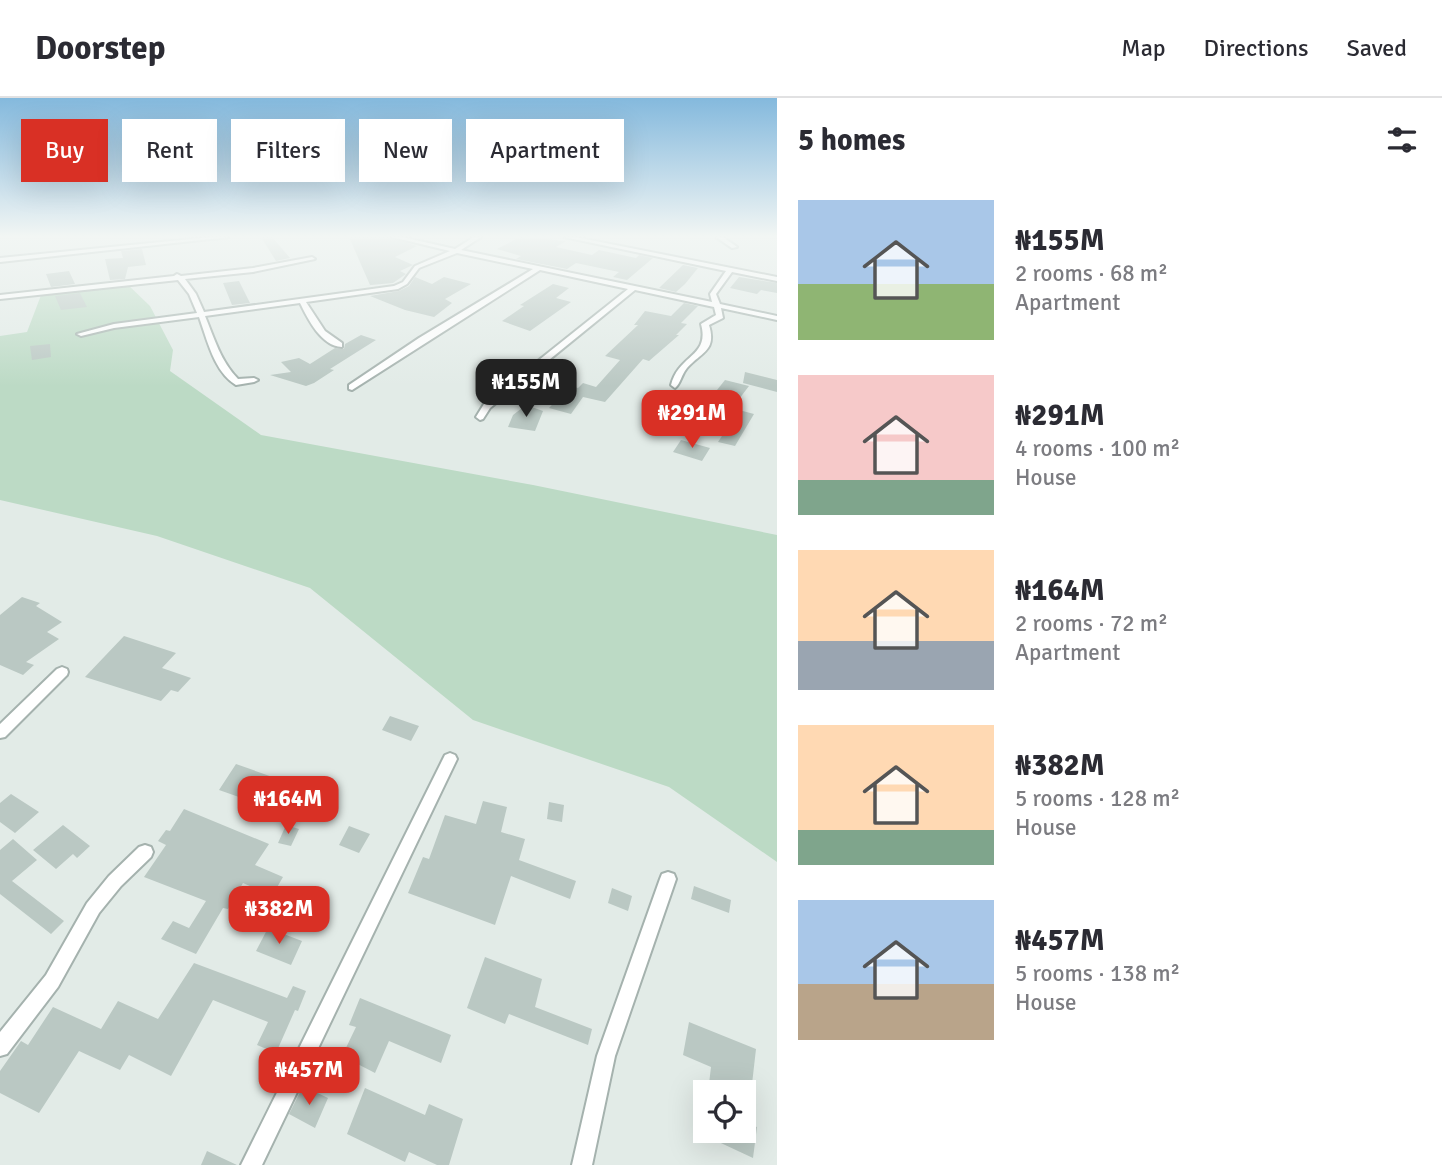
<!DOCTYPE html>
<meta charset="utf-8">
<style>
body{margin:0;font-family:Signika,sans-serif;background:#f2f2f3;color:#2b2b33;height:100vh;display:flex;flex-direction:column;font-size:26px;white-space:nowrap}
*{box-sizing:border-box;margin:0}
p{font-size:23px;color:#7c7c81}
.icon{flex:none;width:38px;height:38px;fill:none;stroke:currentColor;stroke-width:2;stroke-linecap:round;stroke-linejoin:round}
.map{position:relative;flex:1;overflow:hidden}
.side{display:flex;flex-direction:column;background:#fff;width:665px}
.side>*{flex:none}
.guide{position:absolute;left:21px;top:21px;width:651px;height:63px;display:flex;gap:14px}
.controls{position:absolute;left:693px;top:982px;display:grid;gap:14px}
.controls a{display:grid;place-items:center;width:63px;height:63px;border-radius:0px;background:#fff;box-shadow:0 7px 28px #0002;font-size:35px}
.price{position:absolute;translate:-50% -60px;padding:0 16px;border-radius:14px;background:#d93025;color:#fff;font-size:23px;line-height:46px;filter:drop-shadow(0 2px 4px #0008)}
.price::after{content:'';position:absolute;left:50%;top:42px;width:21px;height:16px;margin-left:-10px;background:inherit;clip-path:polygon(0 0,100% 0,50% 100%)}
.price.selected{background:#222;color:#fff}
ul{padding:0;list-style:none}
li{display:flex;align-items:center;gap:21px;height:175px;padding:0 21px}
li span{display:grid;place-items:center;flex:none;width:196px;height:140px;border-radius:0px;color:#555}
li>.icon{margin-inline-start:auto}
span .icon{width:84px;height:84px;fill:#fffc;stroke-width:1}
li b{font-size:30px}
h2{display:flex;justify-content:space-between;align-items:center;height:84px;padding:0 21px;font-size:30px}
.pill{padding:0 24px;border-radius:0px;background:#fff;box-shadow:0 7px 28px #0002;font-size:24px;line-height:63px}
.pill.selected{background:#d93025;color:#fff}
header{display:flex;align-items:center;gap:42px;box-sizing:border-box;height:98px;padding:0 35px;background:#fff;border-bottom:2px solid #e1e1e2}
header strong{font-size:33px}
nav{display:flex;gap:38px;margin-inline-start:auto;font-size:24px}
main{display:flex;flex:1;min-height:0}
.map>svg:first-child{display:block}
</style>
<header>
<strong>Doorstep</strong>
<nav><a>Map</a><a>Directions</a><a>Saved</a></nav>
</header>
<main>
<div class="map">
<svg width="777" height="1067" viewBox="0 0 777 1067">
<rect width="100%" height="100%" fill="#e2ebe7"/>
<path fill="#bcdac5" d="M124 183 150 208 173 252 170 273 261 337 533 387 777 437V764L669 689 473 622 310 490 157 438 0 402V238L27 234 43 192Z"/>
<path fill="#bac8c3" d="M261 139H272L290 160 276 163Z
M349 139H389L417 148 395 159 413 167 400 173 406 176 393 185 349 189 370 187Z
M520 139 566 143 556 149 592 157 599 152 636 160 639 157 653 160 627 182 613 179 619 174 576 165 567 171 516 161 521 158 497 151Z
M142 151 146 167 128 169 125 181 110 182 105 161 123 160 121 153Z
M683 167 698 170 685 186 676 194 659 190Z
M69 173 75 186 51 189 46 176Z
M415 179 432 186 444 179 471 186 445 201 452 205 434 219 405 212 370 198 399 193 409 188Z
M739 179 777 185V195L761 192 757 196 730 190Z
M239 183 250 205 232 207 223 185Z
M553 186 569 190 556 200 571 204 530 233 502 223 524 208 520 207Z
M80 195 87 209 61 212 55 198Z
M684 205 698 208 681 225 687 226 676 237H679L649 263 643 261 605 304 583 299 571 316 549 310 570 288 578 290 583 285 596 289 620 262 605 258 638 227H634L645 213 671 218Z
M361 237 376 242 330 271 334 272 314 285 306 288 270 277 291 274 281 264 299 260 310 266 335 250 344 251 345 246Z
M50 246 51 259 32 262 30 248Z
M745 274 777 282V294L743 285Z
M725 282 749 288 733 309 709 302Z
M526 307 543 313 535 333 508 329 513 317Z
M739 312 754 316 735 348 718 344Z
M681 342 710 350 702 363 673 354Z
M22 499 40 505 36 508 62 524 47 534 59 541 26 564 34 567 23 577 0 567V517Z
M124 538 176 555 162 570 191 580 178 594 171 592 161 603 85 579Z
M390 618 419 628 411 643 382 632Z
M236 666 295 687 279 713 219 692Z
M11 696 39 714 15 735 0 724V705Z
M483 703 507 709 501 734 525 741 519 762 576 783 570 801 511 778 495 827 408 795 423 759 429 761 445 717 476 726Z
M549 704 564 707 562 724 547 721Z
M184 711 269 746 255 767 283 779 272 798 243 785 228 811 223 810 196 856 161 841 173 823 189 830 206 803 144 779 166 747 158 743 166 732 170 733Z
M63 727 90 748 77 760 73 756 56 771 33 752Z
M286 727 299 731 291 748 278 745Z
M349 728 370 736 359 755 339 747Z
M13 741 37 762 12 783 64 823 51 836 0 796V752Z
M694 788 731 802 729 815 691 801Z
M612 790 632 798 628 813 608 805Z
M268 830 302 843 291 867 256 853Z
M485 859 542 881 535 909 592 931 588 947 509 916 505 926 467 910Z
M194 865 287 900 293 888 306 893 298 913 295 912 276 955 257 947 268 924 213 902 171 978 129 957 120 972 79 953 39 1015 0 995V973L21 943 28 947 53 909 101 931 118 903 158 921Z
M360 900 451 937 441 965 389 943 375 975 342 958 356 929 349 927Z
M689 924 756 951 752 986 748 984 747 994H708L711 969 683 957Z
M303 988 328 1000 315 1030 289 1016Z
M365 990 425 1017 429 1006 463 1021 449 1067H437L409 1054 405 1064 347 1036Z
M744 1024 757 1029 753 1060 693 1032H744Z
M207 1053 237 1067H201Z"/>
<g fill="none" stroke-linecap="round" stroke-linejoin="round">
<defs>
<path id="minor" d="M211 139H229L0 164V160Z
M392 139H402L455 151 474 139H481L461 152 712 204 710 196 726 173 564 139H575L777 179V183L732 174 716 196 720 206 777 218V222L721 210 723 220 709 227C717 253 701 254 687 270 681 277 681 285 675 290L671 287C679 256 710 259 701 226L716 217 714 209 635 192 490 310 483 321 480 322 476 319 484 306 628 191 540 172 352 292 349 291V287L419 240 533 171 457 155 419 170 407 186 398 191 306 204 325 233 342 245V249C321 248 308 221 300 205L205 218C214 240 221 264 238 281L254 280 258 282 254 284 236 287C214 274 207 241 199 219L114 230 81 238 77 236 114 226 197 215 189 196 178 182 0 201V197L174 178 177 176 181 178 253 170 312 159 315 161 253 174 185 181 196 196 204 214 394 188 403 184 415 168 450 153Z
M716 139H723L737 149 732 150Z
M62 569 67 571 68 574 67 577 5 639 0 640V626L57 571Z
M450 655 455 657 457 661 262 1067H241L443 661 445 657Z
M145 747 151 749 153 754 151 759 121 788 99 815 58 889 7 956 0 958V934L46 877 87 805 109 778 139 749Z
M668 774 674 776 676 781 615 958 592 1067H572L597 958 660 781 662 776Z"/>
</defs>
<use href="#minor" stroke="#a5b2ae" stroke-width="4"/>
<use href="#minor" fill="#fff" fill-rule="evenodd"/>
</g>
<linearGradient id="sky" x2="0" y2="1"><stop stop-color="#84b9dd"/><stop offset="0.48" stop-color="#f2f6f4"/><stop offset="1" stop-color="#f2f6f4" stop-opacity="0"/></linearGradient>
<rect width="777" height="288" fill="url(#sky)"/>
</svg>
<div class="controls">
<a><svg class="icon" aria-label="locate" viewBox="0 0 24 24"><circle cx="12" cy="12" r="6"/><path d="M12 2v4M12 18v4M2 12h4M18 12h4"/></svg></a>
</div>
<b class="price selected" style="left:526px;top:321px">₦155M</b>
<b class="price" style="left:692px;top:352px">₦291M</b>
<b class="price" style="left:288px;top:738px">₦164M</b>
<b class="price" style="left:279px;top:848px">₦382M</b>
<b class="price" style="left:309px;top:1009px">₦457M</b>
<div class="guide">
<a class="pill selected">Buy</a>
<a class="pill">Rent</a>
<a class="pill">Filters</a>
<a class="pill">New</a>
<a class="pill">Apartment</a>
</div>
</div>
<section class="side">
<h2>5 homes<svg class="icon" aria-label="filters" viewBox="0 0 24 24"><path d="M4 7h16M4 17h16"/><circle cx="9" cy="7" r="2"/><circle cx="15" cy="17" r="2"/></svg></h2>
<ul>
<li><span style="background:linear-gradient(#a9c7e8 60%,#8fb573 0)"><svg class="icon" aria-label="home" viewBox="0 0 24 24"><path d="M3 11l9-7 9 7M6 9v11h12V9"/></svg></span><div><b>₦155M</b><p>2 rooms · 68 m²</p><p>Apartment</p></div></li>
<li><span style="background:linear-gradient(#f6c9c9 75%,#7fa58c 0)"><svg class="icon" aria-label="home" viewBox="0 0 24 24"><path d="M3 11l9-7 9 7M6 9v11h12V9"/></svg></span><div><b>₦291M</b><p>4 rooms · 100 m²</p><p>House</p></div></li>
<li><span style="background:linear-gradient(#ffd9b3 65%,#9aa5b1 0)"><svg class="icon" aria-label="home" viewBox="0 0 24 24"><path d="M3 11l9-7 9 7M6 9v11h12V9"/></svg></span><div><b>₦164M</b><p>2 rooms · 72 m²</p><p>Apartment</p></div></li>
<li><span style="background:linear-gradient(#ffd9b3 75%,#7fa58c 0)"><svg class="icon" aria-label="home" viewBox="0 0 24 24"><path d="M3 11l9-7 9 7M6 9v11h12V9"/></svg></span><div><b>₦382M</b><p>5 rooms · 128 m²</p><p>House</p></div></li>
<li><span style="background:linear-gradient(#a9c7e8 60%,#b9a48a 0)"><svg class="icon" aria-label="home" viewBox="0 0 24 24"><path d="M3 11l9-7 9 7M6 9v11h12V9"/></svg></span><div><b>₦457M</b><p>5 rooms · 138 m²</p><p>House</p></div></li>
</ul>
</section>
</main>
